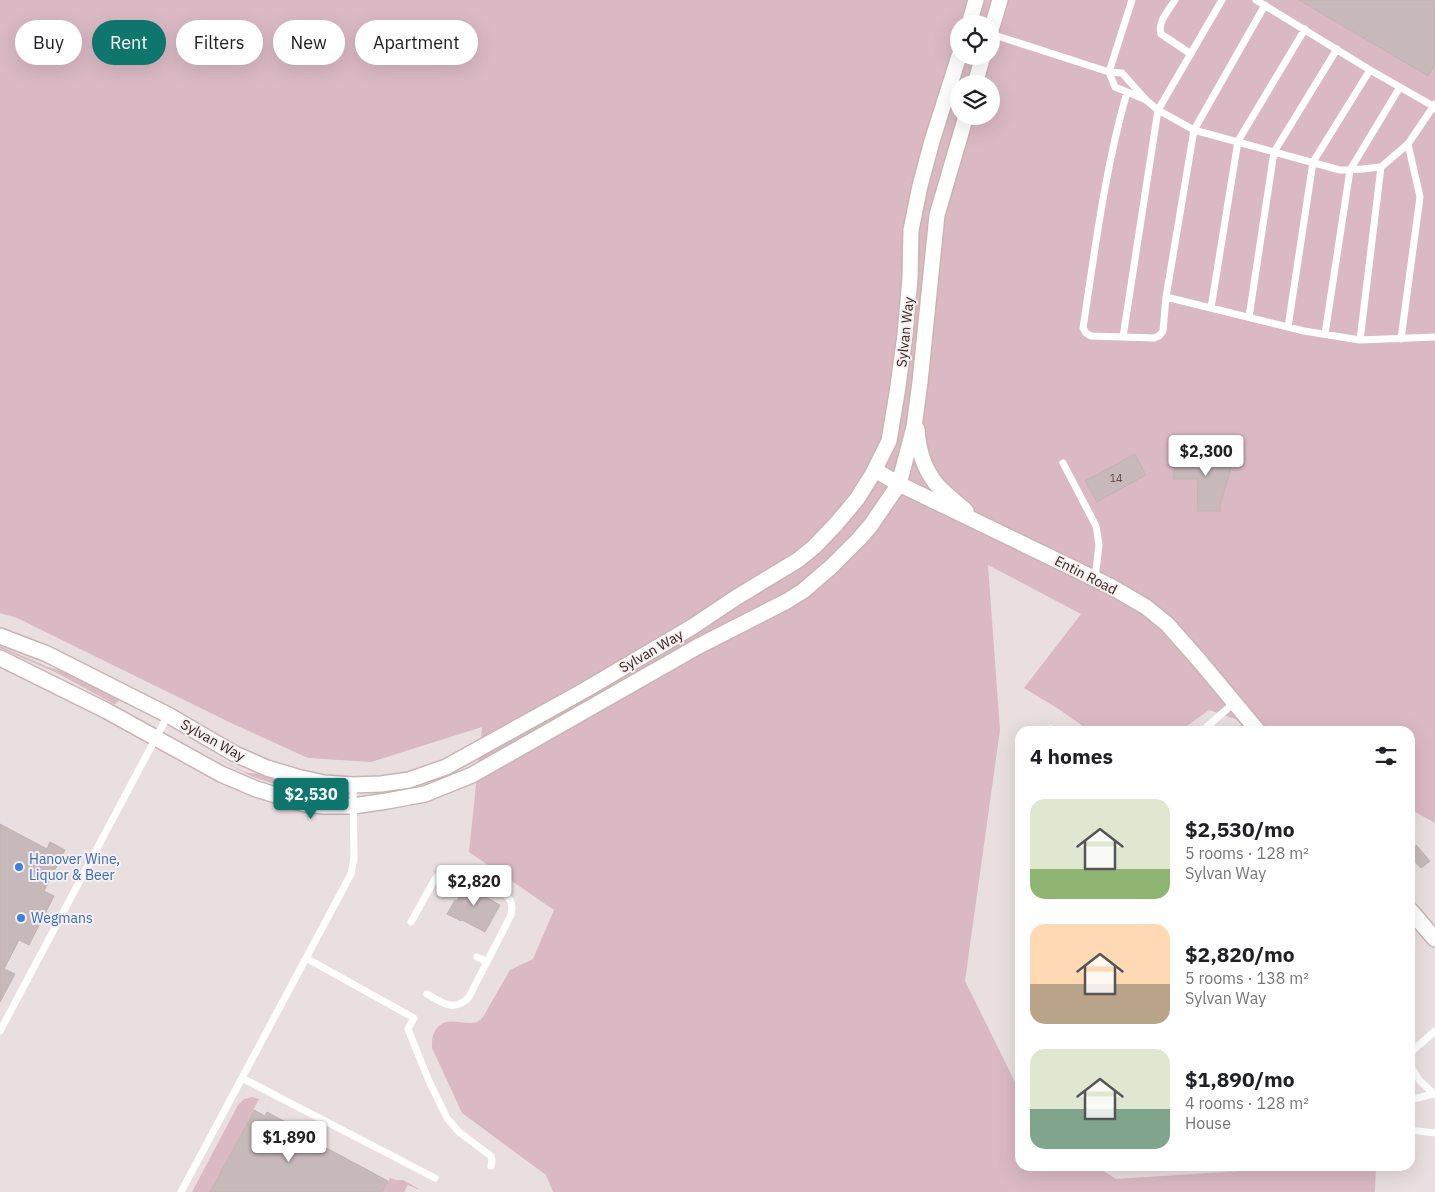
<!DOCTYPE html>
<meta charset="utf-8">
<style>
body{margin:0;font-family:"IBM Plex Sans",sans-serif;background:#f6f6f6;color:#202124;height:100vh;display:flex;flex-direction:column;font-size:19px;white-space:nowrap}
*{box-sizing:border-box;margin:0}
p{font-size:16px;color:#757577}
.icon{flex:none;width:28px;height:28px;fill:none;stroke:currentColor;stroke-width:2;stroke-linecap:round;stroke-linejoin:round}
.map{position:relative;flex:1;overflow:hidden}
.drawer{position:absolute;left:1015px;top:726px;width:400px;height:445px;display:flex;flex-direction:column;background:#fff;border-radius:15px;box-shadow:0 5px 20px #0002}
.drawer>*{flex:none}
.top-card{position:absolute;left:15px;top:20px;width:475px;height:45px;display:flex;gap:10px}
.buttons{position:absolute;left:950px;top:15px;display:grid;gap:10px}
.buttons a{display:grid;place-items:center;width:50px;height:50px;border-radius:50%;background:#fff;box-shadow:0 5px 20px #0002;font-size:25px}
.price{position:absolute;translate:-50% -42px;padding:0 11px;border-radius:5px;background:#fff;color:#222;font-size:16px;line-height:32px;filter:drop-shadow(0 1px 2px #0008)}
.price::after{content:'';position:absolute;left:50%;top:30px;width:15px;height:11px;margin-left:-8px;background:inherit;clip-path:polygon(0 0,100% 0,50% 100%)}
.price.active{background:#0f766e;color:#fff}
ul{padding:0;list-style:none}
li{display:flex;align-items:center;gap:15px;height:125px;padding:0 15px}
li span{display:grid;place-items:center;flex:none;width:140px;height:100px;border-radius:15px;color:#555}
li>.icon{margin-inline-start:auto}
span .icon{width:60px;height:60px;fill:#fffc;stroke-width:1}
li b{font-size:21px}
h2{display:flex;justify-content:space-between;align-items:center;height:60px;padding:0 15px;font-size:21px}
.chip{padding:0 18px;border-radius:22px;background:#fff;box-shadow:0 5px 20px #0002;font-size:18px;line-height:45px}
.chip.active{background:#0f766e;color:#fff}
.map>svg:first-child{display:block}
</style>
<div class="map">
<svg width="1435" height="1192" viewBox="0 0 1435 1192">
<rect width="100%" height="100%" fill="#eadfe0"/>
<path fill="#dab9c4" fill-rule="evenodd" d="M0 0H1435V823L1410 809V731H1270L1209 710 1180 731H1090L1057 708 1024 688 1081 614 988 565 1000 730 965 981 1020 1092V1166H1096L1116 1179 1317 1166H1376L1375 1192H553L546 1175 462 1113 432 1048C432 1040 432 1032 439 1026 449 1016 465 1026 477 1022 479 1021 481 1019 483 1017L510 970 533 959 554 910 469 852 482 727 371 762 308 758 231 723 17 618 0 613ZM959 24H991V56H959ZM959 84H991V116H959Z
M0 646 48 667 70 673 119 698V701L115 704H114L57 673 0 648Z
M190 744 243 771 249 773 273 775 322 789 324 792 322 794 284 787 253 777Z
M252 1097 259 1099 210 1192H192L238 1105 244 1099Z
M390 1178 396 1180H403L419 1189H417L408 1185 404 1192H382Z"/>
<path fill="#c7b9b9" stroke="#c3b2b2" d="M1299 0H1435V65L1428 76Z
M1135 454 1146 475 1097 502 1085 481Z
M1175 454 1235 455 1220 505 1221 511H1197L1198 479H1173L1175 465Z
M0 824 47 849 50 842 65 850 44 891 54 896 29 945 19 940 4 969 15 974 0 1002Z
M1416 845 1430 861 1421 868 1410 856V850Z
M467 881 486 891 484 896 500 905 485 932 462 920 461 921 447 914 455 900 457 901Z
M254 1110 265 1116 267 1112 306 1133 304 1136 388 1181 382 1192H210Z"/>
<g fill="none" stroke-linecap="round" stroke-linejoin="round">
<defs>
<path id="secondary" d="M969 24 976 0
M991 30 1000 0
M975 84 983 56
M917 429C918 447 923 466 934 481 940 490 957 503 966 511
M875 470 899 484 1110 586 1146 607 1167 624 1198 659 1258 731
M0 636 47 654 168 715 235 754 267 768 297 777 324 783 353 785 381 784 409 780 446 767 585 690 692 627 737 597 798 560 814 547 836 524 857 499 872 475 889 441 897 393 905 335 910 278 911 230 920 186 932 141 959 56
M0 658 107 711 221 774 256 789 305 804 324 806H353L387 801 425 794 472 775 697 647 787 601 803 591 832 566 859 539 871 525 899 484 914 427 920 382 937 215 966 116
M1410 910 1435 939"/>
</defs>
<use href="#secondary" stroke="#c9b4b3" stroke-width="18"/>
<path stroke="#fff" stroke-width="7" d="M1132 0 1109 72 1115 87 1144 99
M1175 0C1169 10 1157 22 1161 34L1191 54
M1256 0 1370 70 1433 106 1434 109
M991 34 1109 72 1122 73 1146 100 1158 110 1194 130 1340 170 1362 169 1381 167 1408 144 1435 104
M1127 92C1105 169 1095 249 1083 328L1086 333 1091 336 1154 338 1159 336 1163 331 1166 297 1304 331 1360 340 1435 337
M1166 297 1194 130 1265 5
M1211 308 1238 141 1305 29
M1249 317 1274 152 1337 49
M1288 327 1313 162 1370 70
M1325 334 1350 170 1400 87
M1123 337 1158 110 1222 0
M1401 339 1420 197 1408 144
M1360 340 1381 167
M1063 463 1096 526 1099 545 1095 578
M1050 731 1051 729 1055 731
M1202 731 1234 703
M411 922 435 879C439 875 443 871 447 869 460 865 503 889 510 900 513 905 512 909 511 915L469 997C455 1013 441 1002 427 994
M477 957 486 961
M306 958 414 1018 408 1029 429 1081 447 1118 459 1132 491 1156 492 1161 491 1166
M0 1031 168 715
M1435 1031 1411 1052 1410 1065 1420 1081 1435 1095
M242 1078 435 1178
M1410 1100 1433 1094
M1410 1130 1435 1133
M181 1192 351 874 354 858 353 785"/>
<use href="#secondary" stroke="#fff" stroke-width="15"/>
</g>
<g fill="#3f7fe0" stroke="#f6eff0" stroke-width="2">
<circle cx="19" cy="867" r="5"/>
<circle cx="21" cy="918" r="5"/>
</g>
<g text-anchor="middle" stroke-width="4" stroke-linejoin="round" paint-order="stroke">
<g font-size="11" fill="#5c4a47">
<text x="1116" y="482">14</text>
</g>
<g font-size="14" fill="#382521" stroke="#f6eff0">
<text transform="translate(905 332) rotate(-84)" y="5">Sylvan Way</text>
<text transform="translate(1086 575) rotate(27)" y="5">Entin Road</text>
<text transform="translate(651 651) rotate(-30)" y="5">Sylvan Way</text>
<text transform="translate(213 740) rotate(29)" y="5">Sylvan Way</text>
</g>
<g font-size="14" fill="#366cbe" stroke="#f6eff0" text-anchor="start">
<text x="29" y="864">Hanover Wine,<tspan x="29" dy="16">Liquor &amp; Beer</tspan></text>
<text x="31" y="923">Wegmans</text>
</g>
</g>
</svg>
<div class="buttons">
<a><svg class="icon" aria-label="locate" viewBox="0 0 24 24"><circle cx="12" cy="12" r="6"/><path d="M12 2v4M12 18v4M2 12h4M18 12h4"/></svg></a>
<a><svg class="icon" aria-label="layers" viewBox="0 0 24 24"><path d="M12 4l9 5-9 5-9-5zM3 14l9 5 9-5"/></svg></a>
</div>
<b class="price" style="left:1206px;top:477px">$2,300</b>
<b class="price active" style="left:311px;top:820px">$2,530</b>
<b class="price" style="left:474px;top:907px">$2,820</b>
<b class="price" style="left:289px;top:1163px">$1,890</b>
<div class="top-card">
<a class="chip">Buy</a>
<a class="chip active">Rent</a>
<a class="chip">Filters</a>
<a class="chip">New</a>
<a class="chip">Apartment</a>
</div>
<section class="drawer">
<h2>4 homes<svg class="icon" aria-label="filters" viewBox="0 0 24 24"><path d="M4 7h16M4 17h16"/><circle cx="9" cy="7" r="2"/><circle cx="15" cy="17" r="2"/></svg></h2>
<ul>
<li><span style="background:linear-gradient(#dfe7d0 70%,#8fb573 0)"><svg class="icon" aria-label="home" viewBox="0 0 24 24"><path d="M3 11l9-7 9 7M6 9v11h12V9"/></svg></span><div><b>$2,530/mo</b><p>5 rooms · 128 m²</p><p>Sylvan Way</p></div></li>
<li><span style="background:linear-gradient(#ffd9b3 60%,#b9a48a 0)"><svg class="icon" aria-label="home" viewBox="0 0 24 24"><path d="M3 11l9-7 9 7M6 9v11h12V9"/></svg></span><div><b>$2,820/mo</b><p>5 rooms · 138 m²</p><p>Sylvan Way</p></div></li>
<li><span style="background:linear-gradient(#dfe7d0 60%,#7fa58c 0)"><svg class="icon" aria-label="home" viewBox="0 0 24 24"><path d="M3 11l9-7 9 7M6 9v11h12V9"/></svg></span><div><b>$1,890/mo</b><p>4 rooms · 128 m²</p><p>House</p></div></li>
</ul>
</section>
</div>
